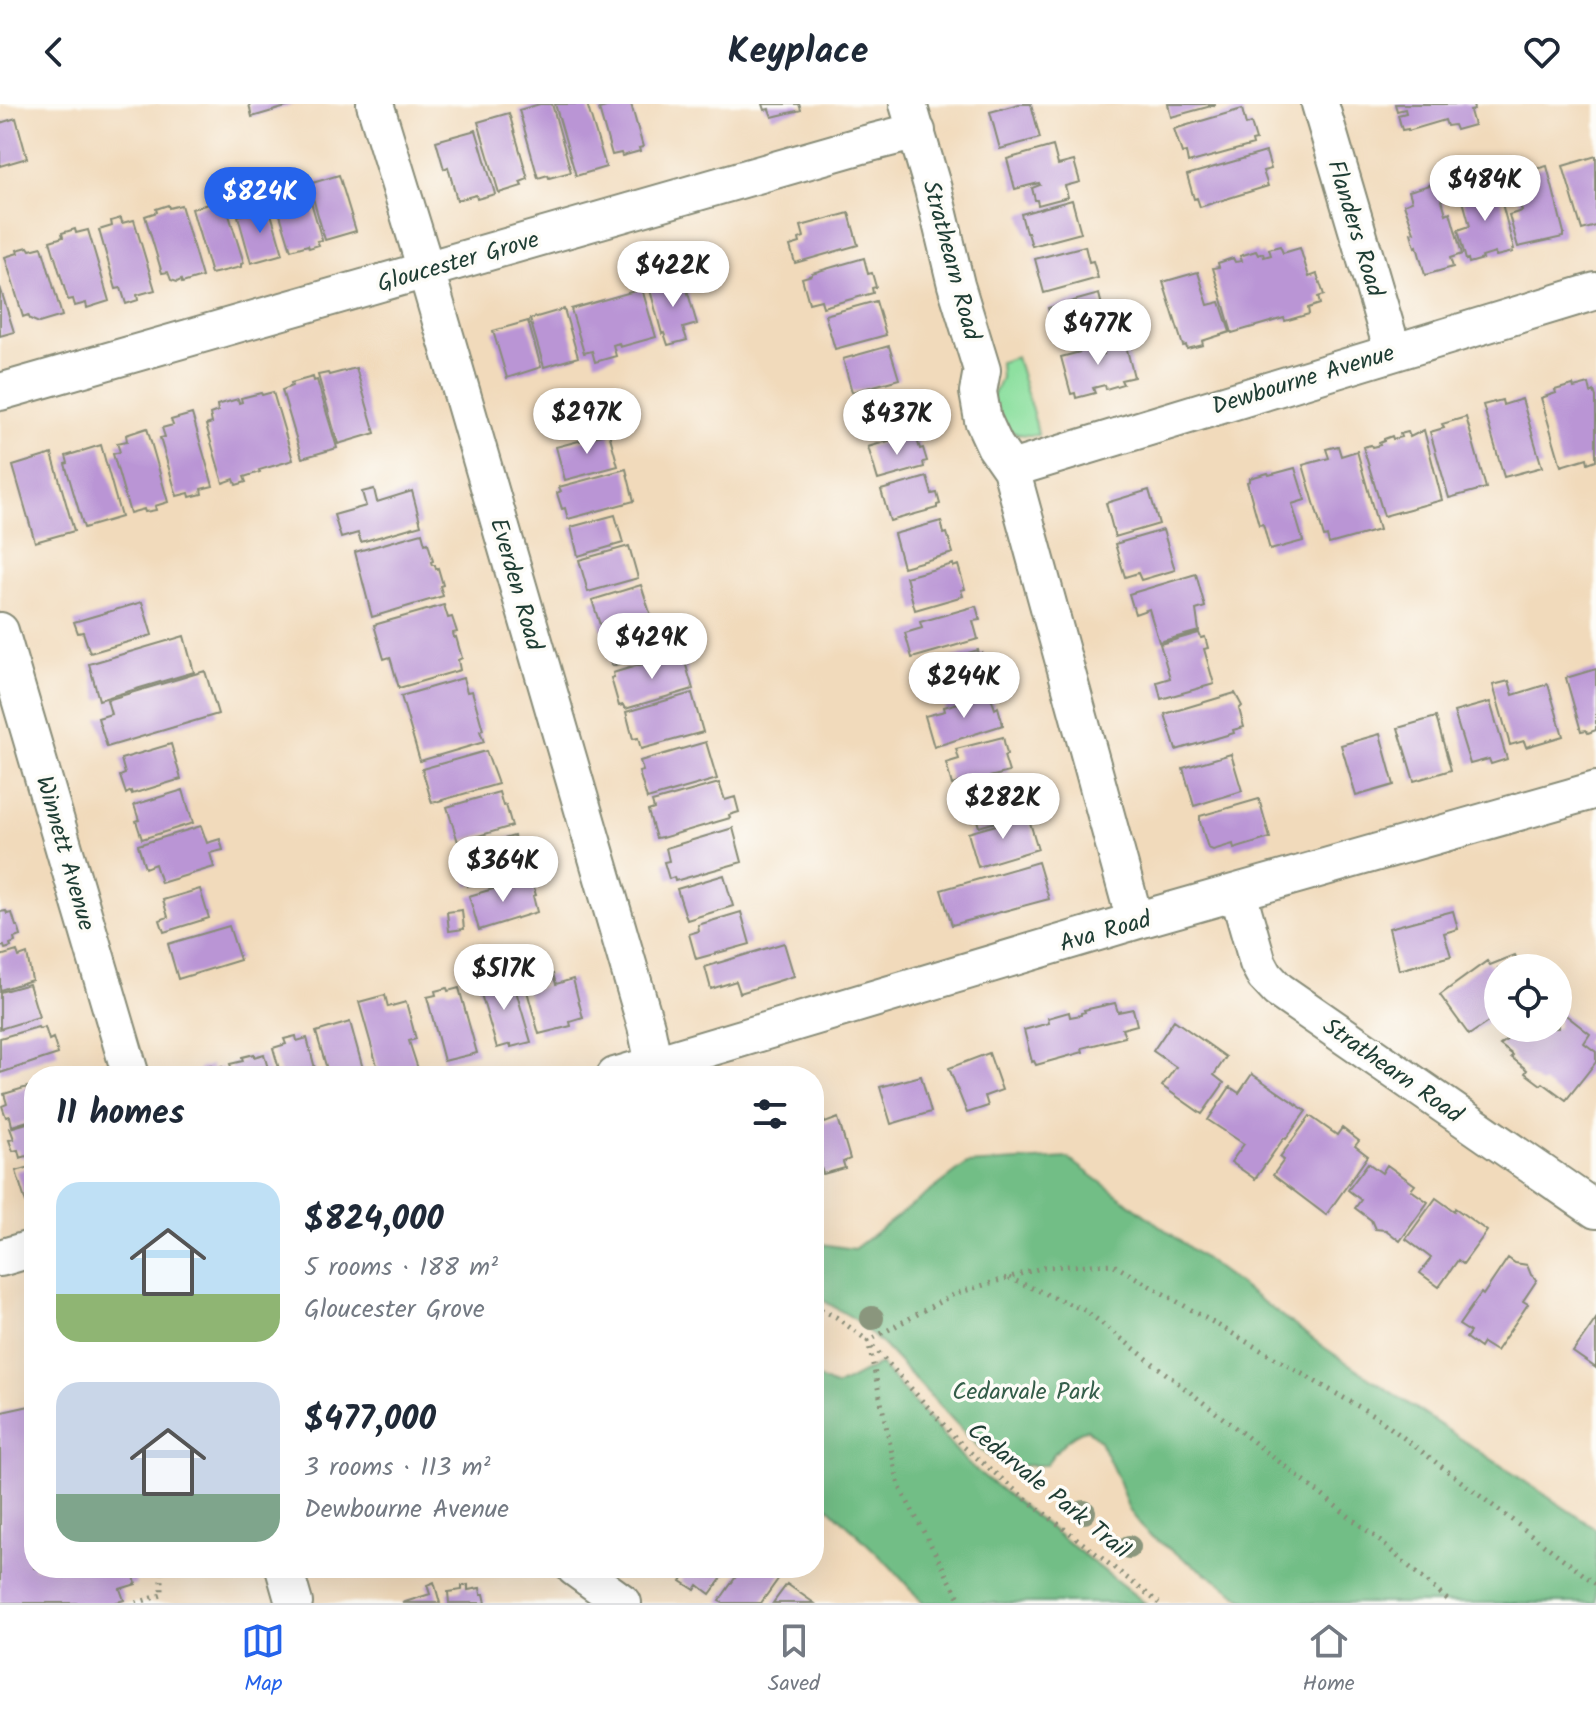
<!DOCTYPE html>
<meta charset="utf-8">
<style>
body{margin:0;font-family:Kalam,sans-serif;background:#f6f6f7;color:#1f2937;height:100vh;display:flex;flex-direction:column;font-size:30px;white-space:nowrap}
*{box-sizing:border-box;margin:0}
p{font-size:26px;color:#747a83}
.icon{flex:none;width:44px;height:44px;fill:none;stroke:currentColor;stroke-width:2;stroke-linecap:round;stroke-linejoin:round}
.map{position:relative;flex:1;overflow:hidden}
.panel{position:absolute;left:24px;top:962px;width:800px;height:512px;display:flex;flex-direction:column;background:#fff;border-radius:32px;box-shadow:0 8px 32px #0002}
.panel>*{flex:none}
.tools{position:absolute;left:1484px;top:850px;display:grid;gap:16px}
.tools a{display:grid;place-items:center;width:88px;height:88px;border-radius:50%;background:#fff;box-shadow:0 8px 32px #0002;font-size:40px}
.price{position:absolute;translate:-50% -68px;padding:0 18px;border-radius:28px;background:#fff;color:#222;font-size:26px;line-height:52px;filter:drop-shadow(0 2px 4px #0008)}
.price::after{content:'';position:absolute;left:50%;top:48px;width:24px;height:18px;margin-left:-12px;background:inherit;clip-path:polygon(0 0,100% 0,50% 100%)}
.price.active{background:#2563eb;color:#fff}
ul{padding:0;list-style:none}
li{display:flex;align-items:center;gap:24px;height:200px;padding:0 32px}
li span{display:grid;place-items:center;flex:none;width:224px;height:160px;border-radius:24px;color:#555}
li>.icon{margin-inline-start:auto}
span .icon{width:96px;height:96px;fill:#fffc;stroke-width:1}
li b{font-size:34px}
h2{display:flex;justify-content:space-between;align-items:center;height:96px;padding:0 32px;font-size:34px}
header{display:flex;justify-content:space-between;align-items:center;height:104px;padding:0 32px;background:#fff;font-size:36px;font-weight:700}
.menu{display:flex;justify-content:space-around;align-items:center;height:112px;border-top:2px solid #e0e1e3;background:#fff;font-size:22px;color:#747a83}
.menu a{display:grid;justify-items:center;gap:4px}
.menu .active{color:#2563eb}
.map>svg:first-child{display:block}
</style>
<header><svg class="icon" aria-label="back" viewBox="0 0 24 24"><path d="M15 5l-7 7 7 7"/></svg>Keyplace<svg class="icon" aria-label="heart" viewBox="0 0 24 24"><path d="M12 20l-8-8c-3-5 5-10 8-4 3-6 11-1 8 4z"/></svg></header>
<div class="map">
<svg width="1596" height="1499" viewBox="0 0 1596 1499">
<rect width="100%" height="100%" fill="#fdfcf7"/>
<filter id="ink" filterUnits="userSpaceOnUse"><feTurbulence type="fractalNoise" baseFrequency=".0125" numOctaves="2"/><feDisplacementMap in="SourceGraphic" scale="16" xChannelSelector="R" yChannelSelector="G"/><feConvolveMatrix kernelMatrix="1 2 1 2 8 2 1 2 1" color-interpolation-filters="sRGB"/></filter>
<filter id="wash" filterUnits="userSpaceOnUse"><feTurbulence type="fractalNoise" baseFrequency=".006" numOctaves="4" result="noise"/><feDisplacementMap in="SourceGraphic" scale="32" xChannelSelector="R" yChannelSelector="G"/><feGaussianBlur stdDeviation="1.8" result="paint"/><feColorMatrix in="noise" values="0 0 0 0 0 0 0 0 0 0 0 0 0 0 0 0 0 1.4 0 .05"/><feComposite in="paint" operator="in"/></filter>
<g filter="url(#wash)">
<rect width="100%" height="100%" fill="#f1dabb"/>
<path fill="#8ee0a0" stroke="#568e6a" stroke-width="2" d="M1016 253 1036 320 1038 331C1024 332 1015 330 1004 324L992 294 1001 274 1000 258Z"/>
<path fill="#72be86" stroke="#487e5d" stroke-width="2" d="M1068 1054 1325 1244 1596 1425V1499H1248L1231 1486 1149 1431 1129 1406 1117 1373 1100 1337 1087 1325C1068 1332 1057 1344 1046 1361L1001 1362 982 1347 885 1243 856 1216 814 1191V1139L854 1145 967 1060Z
M880 1260 967 1359 1145 1499H923L890 1462 829 1403 814 1421V1272L836 1283Z"/>
<g id="blocks">
<path fill="#ba95d5" d="M249 0H293V1L252 13Z
M540 0H552L571 68 549 74 548 71 538 74 519 6Z
M555 0H587L606 63 576 72Z
M617 0H631L643 43 639 44 640 47 622 52 621 49 612 51 599 5Z
M763 0H799L801 6 772 13 769 5 765 6Z
M1019 0H1031L1040 34 1000 45 990 8Z
M1168 0H1215V1L1171 13Z
M1395 0H1473L1474 6 1470 7 1474 21 1456 26 1454 21 1447 22 1445 16 1408 27V25L1402 26 1398 11 1406 9 1405 5 1397 7Z
M1242 5 1246 21 1251 19 1256 36 1252 37 1253 41 1188 59 1186 48 1182 49 1174 25Z
M509 9 528 75 520 78 522 82 499 89 478 18Z
M16 14 27 54 0 62V19Z
M476 26 495 90 477 95 476 91 457 96 448 63 444 65 436 37Z
M1053 42 1058 61 1074 57 1080 78 1065 82 1068 93 1038 101 1037 96H1035L1032 84 1040 81 1039 79 1015 85 1007 55Z
M1266 48 1271 65 1263 67 1268 82 1200 103 1197 94 1194 95 1187 71Z
M1596 52V122L1582 126 1563 62Z
M1547 62 1564 129H1563V133L1518 143 1509 111 1522 107 1512 71Z
M339 71 356 127 325 136 309 80Z
M1496 77 1514 145H1512L1513 148 1496 152 1495 149 1482 153 1483 155 1469 159 1468 155 1466 156 1458 126 1470 122 1460 86Z
M1437 79 1446 110 1450 108 1462 150 1450 154 1453 163 1425 171 1417 142 1415 143 1411 129 1414 128 1404 100 1412 97 1409 87Z
M309 91 322 136 317 137 319 141 309 144 308 141 291 146 277 101Z
M224 95 244 159 241 160V163L211 170 192 105Z
M1072 96 1081 129 1032 142 1028 129H1026L1021 110Z
M168 101 169 104 181 101 202 173 182 179 181 176 177 178 171 176 168 168 162 169 145 112 157 108 156 105Z
M269 103 283 150 251 159 238 112Z
M849 109 858 141 795 159 790 142 800 139 799 135 804 133 801 122Z
M121 114 122 119 134 116 155 186 137 191 138 196 126 200 121 184 116 185 99 126 112 122 111 117Z
M75 125 76 129 88 126 109 197 87 204 86 199 75 202 73 195 68 196 50 137 63 133 62 129Z
M1085 142 1089 158 1093 157 1098 174 1044 189 1035 155Z
M1280 142 1283 149 1300 144 1309 173 1317 170 1324 191 1318 193 1320 200 1308 204 1309 210 1285 217 1284 214 1232 229 1213 164 1219 163 1218 159 1233 154 1235 158 1242 157 1240 152 1256 147 1258 151 1263 149 1264 153 1271 151 1269 145Z
M28 143 30 146 42 143 62 212 39 219 30 215 28 211 23 213 5 153 18 149 17 146Z
M864 154 868 170 872 169 876 183 872 184 873 189 823 203 821 196 809 199 802 174 812 171V169Z
M1198 168 1208 201 1220 198 1230 228 1202 237 1203 241 1187 245 1186 241 1183 242 1163 178Z
M683 172 697 220 683 224 687 236 668 241 664 229 662 230 649 182Z
M0 183 14 228 0 232Z
M642 185 656 233 620 243 619 239 613 241 616 252 595 258 592 247 584 249 571 205Z
M1099 190 1103 206 1108 205 1113 222 1057 237 1048 204Z
M876 197 886 231 835 245 825 211Z
M564 205 578 253 544 263 530 215Z
M528 217 541 263 507 274 493 227Z
M1123 230 1134 273 1121 276 1123 280 1106 285 1105 281 1093 284 1095 289 1076 294 1075 289 1071 290 1061 253 1095 244 1097 252 1104 250 1101 236Z
M889 242 899 275 852 288 843 255Z
M356 264 375 329 338 340 318 271 328 269 329 271Z
M313 273 314 277 317 276 337 344 302 354 282 286 292 282 291 279Z
M1589 280 1591 289 1594 287 1596 293V356L1588 359 1587 354 1561 362 1541 294 1556 289 1555 286 1573 281 1574 284Z
M902 286 903 292 907 291 914 315 911 316V318L865 331 856 300Z
M273 288 293 356 259 366 260 368 244 373 246 378 236 381 234 375 223 379 206 321 212 319 210 310 218 307 217 301 238 295 239 299 242 298 241 294 261 289 262 291Z
M1522 295 1542 363 1504 373 1483 301 1502 296 1503 301Z
M192 310 213 382 201 385 202 390 190 393 189 389 177 392 160 334 165 333 162 324 173 321 171 316Z
M1466 313 1486 384 1449 394 1430 328 1444 324 1442 320Z
M147 324 168 398 155 402 156 406 145 408 144 405 130 409 113 350 120 348 117 339 127 337 126 331Z
M1424 326 1442 396 1384 412 1363 343 1371 341 1372 343 1380 341 1379 339 1384 337V335L1392 332 1393 335 1401 333 1400 330 1408 328 1410 333Z
M609 329 618 362 565 376 556 343Z
M915 329 920 345 923 344 927 357 923 358 924 363 878 376 868 343Z
M101 341 121 413 84 424 65 360 68 359 66 352Z
M1338 342 1341 352 1357 347 1379 426 1329 440 1327 432 1324 433 1303 361 1329 354 1326 345Z
M52 350 74 427 35 438 13 362Z
M1295 364 1305 396 1292 400 1303 437 1270 446 1263 420 1259 421 1247 378 1250 377V374L1268 369 1269 371Z
M626 365 634 397 568 415 565 404 562 405 557 389 561 387 559 383Z
M927 373 932 390 937 389 940 400 937 401V404L890 417 881 386Z
M374 385 377 398 412 387 421 421 361 438 358 429 341 434 334 411 366 402 362 388Z
M1149 386 1159 420 1115 433 1106 399Z
M615 411 623 439 578 452 571 423Z
M941 417 944 430 947 429 953 449 903 463 894 430Z
M1163 426 1175 466 1141 476 1138 469 1125 473 1115 440Z
M422 429 425 440 428 439 433 457 431 458 432 461H435L436 465 438 464 443 481 440 482 443 492 372 513 355 448Z
M629 442 638 474 588 488 579 456Z
M953 460V463L958 461 965 485 961 486 963 492 915 506 906 473Z
M1196 470 1205 503 1196 506 1199 527 1159 538 1149 505 1135 510 1129 490Z
M641 481 651 512 602 527 592 496Z
M142 498 152 531 90 549 83 528 78 529 74 518Z
M444 501 448 514 452 513 457 528 453 529 454 534 456 533 462 554 458 556 460 566 399 584 390 553 384 555 374 521Z
M976 502 980 516 973 517 978 535 912 554 905 529 922 524 920 518Z
M649 516 651 524 654 523 656 529 653 530 658 548 612 562 602 531Z
M1199 529 1201 534 1205 533 1208 544 1204 545 1214 580 1161 595 1157 578 1170 574 1160 540Z
M184 532 194 568 99 596 89 560Z
M978 546 979 550 983 549 990 573 986 574 988 580 941 594 937 579 928 581 925 569 933 567 931 560Z
M682 548 693 585 625 605 623 601 619 602 611 574 614 573 613 569Z
M1596 565V626L1588 629 1586 626 1581 627 1566 574Z
M205 567 218 610 107 643 98 614 111 610 107 596Z
M463 574 467 588 472 587 483 626 480 627 484 638 420 657 401 592Z
M1509 577 1513 591 1548 580 1563 632 1526 643 1524 637 1510 641 1493 581Z
M692 589 703 628 641 645 638 634 633 635 626 608Z
M1235 589 1242 602 1239 605 1244 623 1233 626 1234 629 1176 646 1165 610Z
M990 590 995 605 998 603 1003 621 934 643 925 612 945 607 944 603Z
M1490 598 1507 655 1491 660 1489 655 1470 660 1454 608Z
M1436 613 1451 666 1414 677 1398 624Z
M1380 630 1394 681 1356 692 1341 641Z
M1003 633 1007 650 1004 652 1009 668 966 679 965 677 952 681 946 659 959 655 956 645Z
M706 638 717 675 647 695 639 668 643 667 640 657Z
M171 640 181 675 132 690 131 687 126 690 120 672 125 670 121 655Z
M486 647 498 680 432 699 422 665Z
M1231 650 1242 687 1194 702 1183 664Z
M719 679 725 696 735 693 739 708 729 711 730 714 662 734V733L656 734 648 707 654 705 652 698Z
M1017 679 1026 709 979 723 970 692Z
M183 686 193 719 142 735 136 717 139 716 134 701Z
M499 688 503 702 506 701 512 722 458 738 447 703Z
M1259 695 1270 734 1234 745 1233 740 1213 746 1208 744 1200 718V712Z
M1028 712 1038 745 978 763 968 729Z
M201 722 207 739 220 735 223 746 210 749 214 763 161 779 155 760 145 764 138 741Z
M733 724 742 758 675 777 674 773 669 775 664 758 669 757 666 744Z
M514 732 519 749 521 748 525 761 523 762 524 766 468 782 465 771 461 772 458 761 462 759 459 748Z
M1038 758 1049 795 952 821 941 786Z
M724 771 733 802 687 816 677 785Z
M527 775 529 784 533 782 536 791 533 792 537 808 479 826 469 792Z
M200 785 209 814 164 828 160 816 168 813 163 796Z
M462 806 464 825 449 827 447 808Z
M6 807 7 810 12 809 16 822H18L21 832 14 834 15 838 10 840 11 843 5 845 4 842 0 843V808Z
M1453 807 1458 825 1444 829 1451 852 1399 866 1389 824Z
M741 808 750 840 696 855 689 830 699 827 698 821Z
M229 822 240 856 178 875 168 840Z
M784 839 794 872 740 889 736 877 711 885 705 863Z
M17 847 19 853 27 850 32 876 0 886V852Z
M1515 851 1521 864H1498V924H1512L1502 931 1491 916 1469 931 1440 891 1487 857 1490 861Z
M511 870 531 938 511 943V940L497 944 478 880Z
M553 870 556 880 573 875 583 914 570 918 571 922 539 930 527 887 545 882 543 873Z
M29 880 39 913 0 925V888Z
M447 884 448 887 459 884 477 949 444 957 427 893 436 891 435 887Z
M385 891 388 903 406 898 416 935 409 937 418 965 394 972H380L359 898Z
M1115 899 1118 908 1133 905 1137 921 1122 925 1125 933 1082 944 1083 948 1036 961 1034 957 1032 958 1024 926 1049 919 1048 914 1069 908 1070 913 1081 911V909L1085 908 1084 906Z
M1558 905 1590 930 1584 939 1596 948V958L1566 996 1543 979 1541 981 1525 969 1527 966 1511 953 1513 951 1500 941 1523 924H1558Z
M1174 916 1226 953 1214 971 1224 979 1202 1010 1162 982 1176 963 1153 947Z
M350 918 365 972H329L316 928Z
M38 923 39 925 45 923 49 936 53 934 58 950 0 969V934Z
M296 932 297 937 307 934 317 972H281L273 944 286 940 284 935Z
M989 949 1002 986 985 992 988 1002 967 1009 949 964Z
M254 950V953L264 950 270 972H234L230 960 243 957 242 953Z
M211 961 212 966 222 963 224 972H192L199 969 198 965Z
M1252 970 1306 1007 1286 1035 1284 1034 1255 1075 1231 1058 1244 1040 1208 1016 1230 983 1239 989Z
M921 972 931 1008 891 1020 880 983Z
M34 981V1015L12 1022 10 1012 6 1013 2 1002 7 1000 4 990Z
M1310 1012 1337 1031 1342 1024 1359 1037 1355 1042 1368 1052 1326 1111 1273 1071 1284 1056 1280 1053Z
M823 1014 825 1019 838 1014 850 1055 843 1058 845 1064 823 1070 814 1040V1017Z
M34 1017V1050L20 1054 18 1046 13 1047 9 1036 14 1035 10 1024Z
M1368 1059 1382 1069 1387 1061 1415 1081 1411 1086 1428 1098 1400 1137 1386 1126 1375 1125 1371 1116 1355 1104 1361 1096 1348 1086Z
M34 1062V1097L26 1099 16 1067Z
M1436 1094 1454 1107 1455 1104 1487 1127 1463 1160 1458 1156 1439 1183 1420 1169 1431 1154 1406 1135Z
M1508 1154 1515 1159 1527 1161 1531 1171 1537 1176 1523 1197 1528 1200 1496 1247 1483 1239 1480 1244 1466 1234 1470 1228 1459 1221 1481 1189 1483 1191Z
M1596 1215V1264L1573 1248Z
M34 1301V1464H132L136 1480 120 1485 124 1496 114 1499H0V1311H2V1308Z
M690 1464H729L710 1490 698 1481 695 1486 681 1477Z
M742 1464H786L761 1499H723L719 1497Z
M434 1478 440 1499H402L430 1490 427 1481Z
M787 1480 814 1499H773Z
M468 1481V1486L480 1484 481 1490H484L486 1499H449L448 1488 462 1486V1482Z"/>
</g>
</g>
<g filter="url(#ink)">
<use href="#blocks" fill-opacity="0" stroke="#888c78" stroke-width="2"/>
<g fill="none" stroke-linecap="round" stroke-linejoin="round">
<defs>
<path id="street" d="M375 0 426 166 646 922 654 961
M908 0 933 85 956 181 982 266 978 288 983 316 995 342 1011 365 1135 817
M1320 0 1393 248
M0 288 862 41 917 27
M1011 365 1596 187
M0 527 131 972
M1238 789 1258 859 1265 872 1278 886 1596 1106
M615 972 1135 817 1596 686
M0 1154 34 1144
M284 1464 294 1499
M575 1464 623 1499"/>
</defs>
<use href="#street" stroke="#888c78" stroke-width="40"/>
<path stroke="#888c78" stroke-width="5" stroke-dasharray="2 6" stroke-linecap="butt" d="M1009 1174 1086 1207 1374 1432 1451 1499
M814 1202 836 1213 868 1237 964 1343 1016 1387 1159 1499
M136 1499 162 1491V1466L164 1464
M962 1499 899 1382 868 1237 954 1190 1044 1163 1112 1160 1375 1312 1596 1480"/>
<use href="#street" stroke="#fff" stroke-width="36"/>
</g>
<g fill="#8a967d">
<circle cx="872" cy="1214" r="12"/>
<circle cx="1084" cy="1408" r="12"/>
<circle cx="1129" cy="1443" r="12"/>
</g>
</g>
<g text-anchor="middle" stroke-width="7" stroke-linejoin="round" paint-order="stroke">
<g font-size="24" fill="#1f3d34" stroke="#fdfcf7">
<text transform="translate(1356 124) rotate(73)" y="8">Flanders Road</text>
<text transform="translate(952 156) rotate(75)" y="8">Strathearn Road</text>
<text transform="translate(458 157) rotate(-16)" y="8">Gloucester Grove</text>
<text transform="translate(1303 275) rotate(-17)" y="8">Dewbourne Avenue</text>
<text transform="translate(517 480) rotate(74)" y="8">Everden Road</text>
<text transform="translate(66 749) rotate(74)" y="8">Winnett Avenue</text>
<text transform="translate(1105 827) rotate(-16)" y="8">Ava Road</text>
<text transform="translate(1393 966) rotate(35)" y="8">Strathearn Road</text>
<text transform="translate(1049 1386) rotate(39)" y="8">Cedarvale Park Trail</text>
</g>
<g font-size="24" fill="#355e4a" stroke="#fdfcf7">
<text x="1026" y="1295">Cedarvale Park</text>
</g>
</g>
</svg>
<div class="tools">
<a><svg class="icon" aria-label="locate" viewBox="0 0 24 24"><circle cx="12" cy="12" r="6"/><path d="M12 2v4M12 18v4M2 12h4M18 12h4"/></svg></a>
</div>
<b class="price" style="left:1485px;top:119px">$484K</b>
<b class="price active" style="left:260px;top:131px">$824K</b>
<b class="price" style="left:673px;top:205px">$422K</b>
<b class="price" style="left:1098px;top:263px">$477K</b>
<b class="price" style="left:587px;top:352px">$297K</b>
<b class="price" style="left:897px;top:353px">$437K</b>
<b class="price" style="left:652px;top:577px">$429K</b>
<b class="price" style="left:964px;top:616px">$244K</b>
<b class="price" style="left:1003px;top:737px">$282K</b>
<b class="price" style="left:503px;top:800px">$364K</b>
<b class="price" style="left:504px;top:908px">$517K</b>
<section class="panel">
<h2>11 homes<svg class="icon" aria-label="filters" viewBox="0 0 24 24"><path d="M4 7h16M4 17h16"/><circle cx="9" cy="7" r="2"/><circle cx="15" cy="17" r="2"/></svg></h2>
<ul>
<li><span style="background:linear-gradient(#bfe0f5 70%,#8fb573 0)"><svg class="icon" aria-label="home" viewBox="0 0 24 24"><path d="M3 11l9-7 9 7M6 9v11h12V9"/></svg></span><div><b>$824,000</b><p>5 rooms · 188 m²</p><p>Gloucester Grove</p></div></li>
<li><span style="background:linear-gradient(#c9d6e8 70%,#7fa58c 0)"><svg class="icon" aria-label="home" viewBox="0 0 24 24"><path d="M3 11l9-7 9 7M6 9v11h12V9"/></svg></span><div><b>$477,000</b><p>3 rooms · 113 m²</p><p>Dewbourne Avenue</p></div></li>
</ul>
</section>
</div>
<nav class="menu">
<a class="active"><svg class="icon" aria-label="map" viewBox="0 0 24 24"><path d="M3 6l6-2 6 2 6-2v14l-6 2-6-2-6 2zM9 4v14M15 6v14"/></svg>Map</a>
<a><svg class="icon" aria-label="saved" viewBox="0 0 24 24"><path d="M7 4h10v16l-5-4-5 4z"/></svg>Saved</a>
<a><svg class="icon" aria-label="home" viewBox="0 0 24 24"><path d="M3 11l9-7 9 7M6 9v11h12V9"/></svg>Home</a>
</nav>
